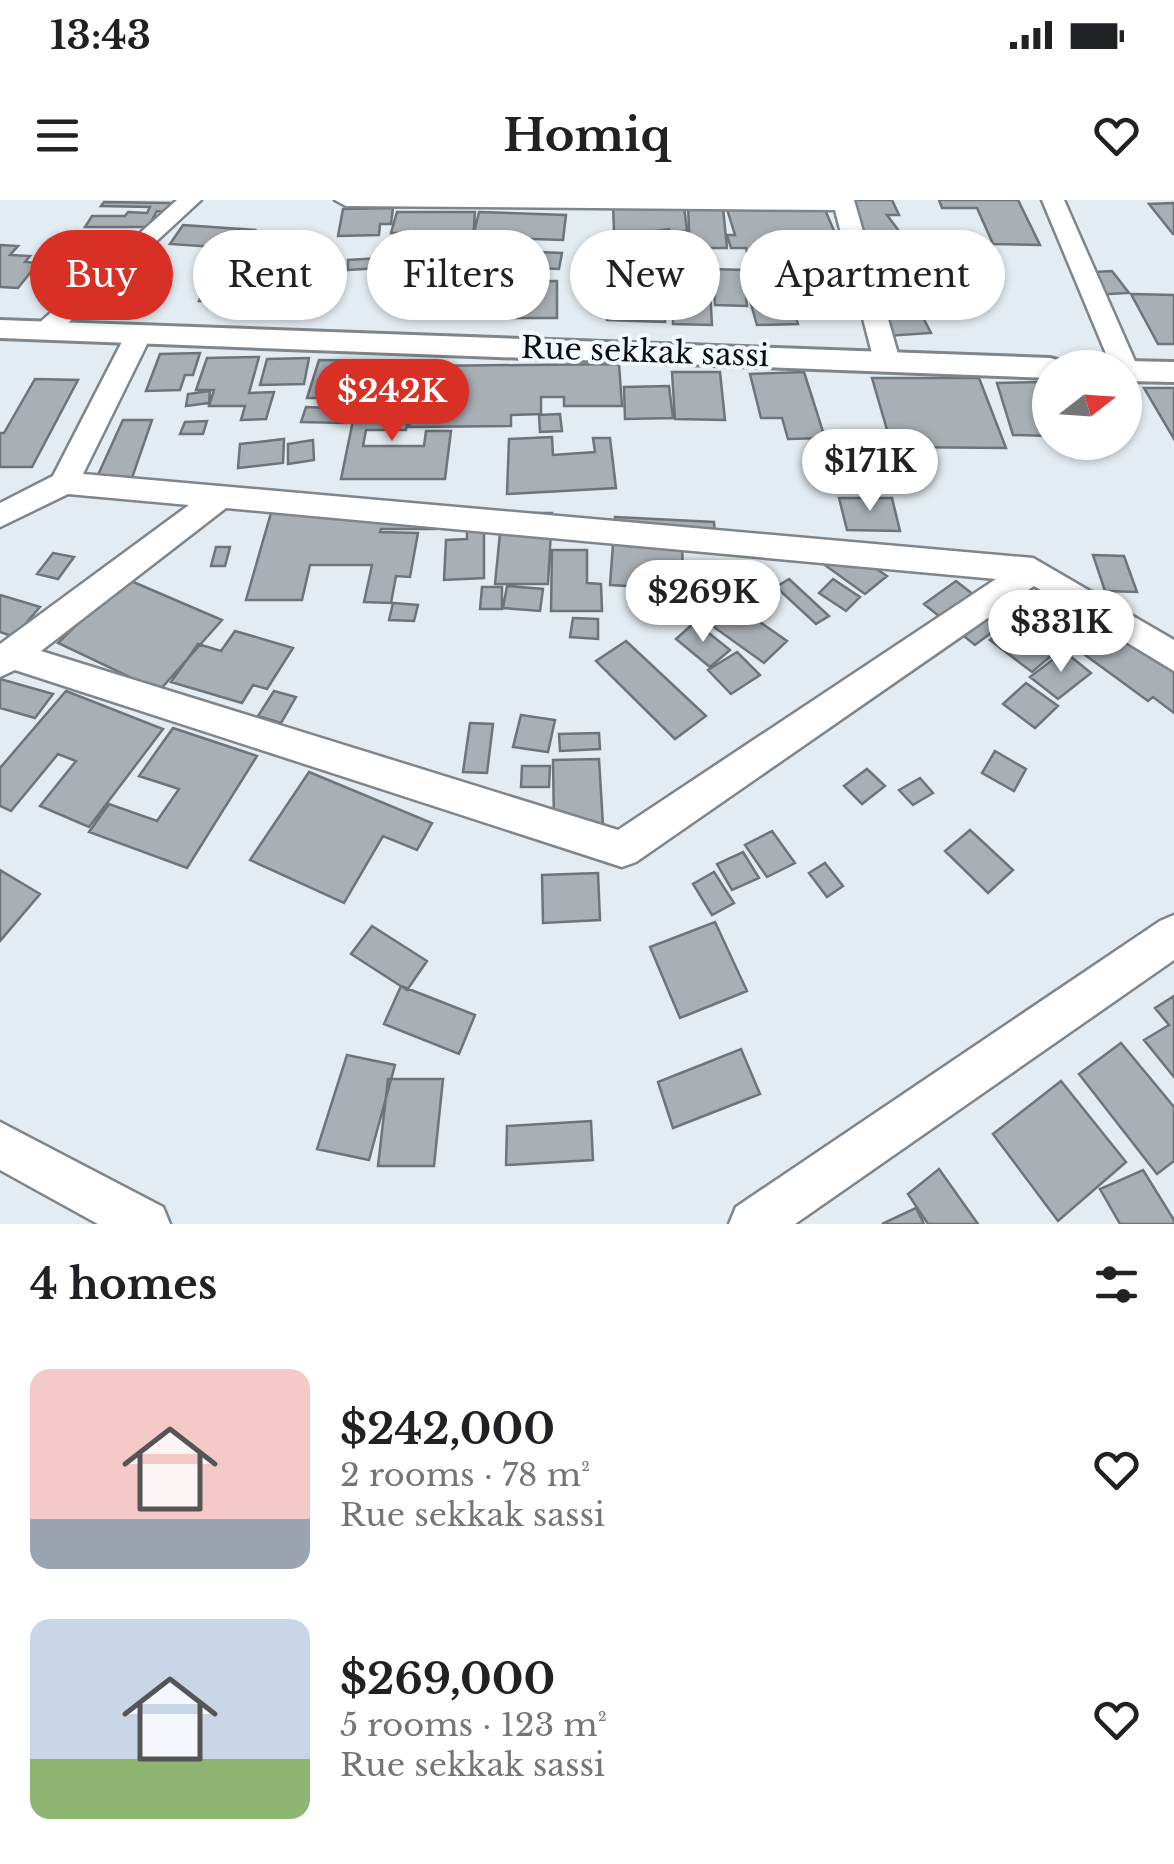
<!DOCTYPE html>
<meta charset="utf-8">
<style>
body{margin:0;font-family:"Libre Baskerville",serif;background:#f6f6f6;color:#202124;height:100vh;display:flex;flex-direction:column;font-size:38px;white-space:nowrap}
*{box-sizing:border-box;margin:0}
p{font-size:32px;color:#757577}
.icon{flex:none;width:55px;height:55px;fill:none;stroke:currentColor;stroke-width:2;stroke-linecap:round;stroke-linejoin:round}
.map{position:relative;height:1024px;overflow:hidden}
.drawer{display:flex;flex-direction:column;background:#fff;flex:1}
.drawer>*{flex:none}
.banner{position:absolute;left:30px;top:30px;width:1115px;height:90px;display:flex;gap:20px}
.needle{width:65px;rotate:73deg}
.buttons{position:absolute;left:1032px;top:150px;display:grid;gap:20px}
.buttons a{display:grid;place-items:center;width:110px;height:110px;border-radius:50%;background:#fff;box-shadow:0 2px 8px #0004;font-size:50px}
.price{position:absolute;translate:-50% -85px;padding:0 22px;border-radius:35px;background:#fff;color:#222;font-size:32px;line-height:65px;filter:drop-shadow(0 2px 5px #0008)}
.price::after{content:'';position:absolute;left:50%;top:60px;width:30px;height:22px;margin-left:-15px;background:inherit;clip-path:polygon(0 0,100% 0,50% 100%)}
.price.active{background:#d93025;color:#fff}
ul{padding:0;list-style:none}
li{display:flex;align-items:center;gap:30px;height:250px;padding:0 30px}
li span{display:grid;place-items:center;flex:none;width:280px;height:200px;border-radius:20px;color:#555}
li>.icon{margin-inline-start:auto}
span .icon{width:120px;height:120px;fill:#fffc;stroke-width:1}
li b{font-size:42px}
h2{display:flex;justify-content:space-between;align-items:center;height:120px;padding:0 30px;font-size:42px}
.tag{padding:0 35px;border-radius:45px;background:#fff;box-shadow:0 2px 8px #0004;font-size:35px;line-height:90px}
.tag.active{background:#d93025;color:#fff}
.status{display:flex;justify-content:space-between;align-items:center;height:70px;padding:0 50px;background:#fff;direction:ltr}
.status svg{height:28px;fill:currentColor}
header{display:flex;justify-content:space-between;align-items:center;height:130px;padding:0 30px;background:#fff;font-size:45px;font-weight:700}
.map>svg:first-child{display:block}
</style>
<div class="status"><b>13:43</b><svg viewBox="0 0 49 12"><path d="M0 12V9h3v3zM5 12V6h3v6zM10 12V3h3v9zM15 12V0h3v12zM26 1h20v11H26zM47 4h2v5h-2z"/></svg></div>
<header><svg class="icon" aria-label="menu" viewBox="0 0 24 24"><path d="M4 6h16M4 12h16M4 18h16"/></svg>Homiq<svg class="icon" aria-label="heart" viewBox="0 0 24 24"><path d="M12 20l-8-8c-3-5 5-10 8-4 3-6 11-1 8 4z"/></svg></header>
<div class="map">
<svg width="1174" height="1024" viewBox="0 0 1174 1024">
<rect width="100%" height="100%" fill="#e3ecf2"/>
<path fill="#a8b0b6" stroke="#6d747a" stroke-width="2.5" d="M848 0H892L899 15H887L905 39 865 40Z
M939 0H1018L1040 45 993 44 977 8H942Z
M104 2 171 3 166 12 157 11 148 27H85L92 16H125L128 12 147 13 150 7 101 6Z
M1174 3V34H1173L1149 4Z
M613 5 684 6 687 31H614Z
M823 5 835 33 784 35 791 54 748 56 746 48H731L727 35H735L727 9Z
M688 7 723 8 727 48H690Z
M393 8 391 24H380L379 35 338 36 343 9Z
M397 12H475L473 39H435L436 33H391Z
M479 12 566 15 563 40 473 37Z
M183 25 255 30 244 49 170 44Z
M669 29 687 52 621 61 610 37Z
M794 38H835L840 55H798Z
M0 45 18 46 10 55 30 56 25 62 38 63 18 88 0 87Z
M510 51 562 53 559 69 507 67Z
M218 52H258L235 101H199L209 76H225L229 66H213Z
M899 53 907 77H866L858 54Z
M294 54 296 69 266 74 264 58Z
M610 57 664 58 665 122 607 120Z
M381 58V68L348 70V60Z
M426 61H443L438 82H420Z
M449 61 488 62 485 80 444 79Z
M752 68H768L773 85H785L798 124 757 125 747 90 758 89Z
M713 69 743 70 747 106 715 105Z
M1112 71 1129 93 1091 95 1075 73Z
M299 78 330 79 319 110 287 109Z
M870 80 912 81 918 95H874Z
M557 81V118H464L468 82Z
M683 89 710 90 712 125 673 124V100H684Z
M1131 94 1174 95V144H1158Z
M916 104 931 133 886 136 872 107Z
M200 153 193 175H185L180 190 146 191 160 154Z
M259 157 249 193 274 192 266 219 241 220 245 206H209L214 190H196L207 158Z
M309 158 304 184 260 185 267 159Z
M319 160 416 161 411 183 344 178 338 198H307Z
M619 164 622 206H564V197H541V214L511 215V226L409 227 411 214 430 213 433 194H421L425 166Z
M672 172H720L725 220 675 219Z
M804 172 825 238 788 239 782 218H761L750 174Z
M872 178H979L1006 248 892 247Z
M35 179 78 180 32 267H0V233H4Z
M1043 182 1050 183V236L1013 235 997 183Z
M669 186 673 218 625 219 624 187Z
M1144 188H1174V239Z
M210 191 209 203 186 206 188 194Z
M358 196H411L406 230H366L363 246H424L426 231H451L445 279H341Z
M306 207 350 209 346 223 301 222Z
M560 214 562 231 540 232 539 215Z
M123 220H152L132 278 97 277Z
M207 221 203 234H180L185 222Z
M552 237 553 255 595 252 593 238H610L616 288 507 294 509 239Z
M284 239 283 263 238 268 240 244Z
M313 240 314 260 288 264V244Z
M822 258H847L856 292H830Z
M839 298H892L900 331 847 330Z
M273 306 439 308 436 329H381L380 332 418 333 410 377 396 376 391 403 364 402 372 365H310L302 400H246Z
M502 313H552L548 384H495Z
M615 317 714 322 715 334 682 332 683 389 610 385Z
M484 318V378L444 380 446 340 467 339V319Z
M843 346 887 376 865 394 822 363Z
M216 347H230L225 366H211Z
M552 350H587V383L601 384 602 411H551Z
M53 353 74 357 58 379 37 374Z
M1093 355 1124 356 1137 392 1105 391Z
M124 378 222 420 159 491 58 443Z
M789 379 829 416 816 424 776 387Z
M833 379 860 397 846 411 819 393Z
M956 381 1007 421 975 445 924 404Z
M507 386 543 389 540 411 503 408Z
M482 387H502V409H480Z
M0 395 40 407 14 437 0 432Z
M727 399 787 441 764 463 704 420Z
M393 403 418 405 414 421 389 420Z
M1106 412 1174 459V513L1153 497 1148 501 1070 444Z
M573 418 598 419V439L570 437Z
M1017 419 1058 450 1032 472 990 440Z
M695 422 730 450 710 467 676 439Z
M235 431 293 448 267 489 253 485 242 503 171 482 198 444 221 451Z
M626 441 706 516 675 539 596 461Z
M1064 451 1091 473 1058 499 1030 477Z
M737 452 760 475 731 494 708 470Z
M0 479 53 494 35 518 0 508Z
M1026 483 1058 506 1035 528 1003 504Z
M66 491 163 529 89 627 40 606 76 561 58 554 11 611 0 606V568Z
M274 491 296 497 281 523 258 516Z
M521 515 555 520 548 552 513 547Z
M470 523 493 524 487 573 463 572Z
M173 528 257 556 187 668 89 632 109 604 157 621 179 589 139 576Z
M599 533 600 549 560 551 559 534Z
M995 551 1026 569 1014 591 982 573Z
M599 559 603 625 554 626 553 560Z
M522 566H550L549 587H521Z
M867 569 885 586 862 604 844 586Z
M309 572 432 623 417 650 383 636 344 703 250 660Z
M920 578 933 593 913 605 899 590Z
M970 630 1013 670 988 693 945 651Z
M772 631 795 663 767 677 745 645Z
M743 652 759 678 732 690 717 664Z
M825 663 843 686 827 697 809 673Z
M0 670 40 694 0 741Z
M714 672 734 703 712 715 693 684Z
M598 673 600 720 543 723 542 675Z
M715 722 747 791 680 818 650 747Z
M372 726 427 761 407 790 351 754Z
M401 786 475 815 459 854 384 824Z
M1174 796V877L1144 840 1169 825 1155 808Z
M1121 843 1174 907V961L1157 974 1079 874Z
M741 849 760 894 673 928 658 882Z
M347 855 395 865 369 960 317 949Z
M388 879H443L434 966H378Z
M1061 881 1126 962 1058 1021 993 934Z
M591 921 593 960 506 965 507 926Z
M939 969 978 1024H928L908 994Z
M1143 970 1174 1020V1024H1120L1100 989Z
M916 1008 924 1024H882Z"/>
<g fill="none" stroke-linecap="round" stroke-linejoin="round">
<defs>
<path id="minor" d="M177 0H201L55 135H37L34 130 37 125Z
M335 0H854L900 161 887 169 874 161 835 10 346 6Z
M1042 0H1064L1138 168 1134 174 1125 176V168H1112Z
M139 126 152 134 83 274 1033 358 1174 440V471L1034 386 636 662 622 667 15 470 0 477V444L189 305 68 294 0 327V303L53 276 126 134ZM226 308 996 379 618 630 41 451Z
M1174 715V760L795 1024H729L736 1007 1160 721Z
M0 922 163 1007 170 1024H98L0 970Z"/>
<path id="tertiary" d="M0 120 1050 158 1061 161 1065 168H1050V178L0 138Z
M1125 161 1174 162V182L1125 181V168H1111Z"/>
</defs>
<use href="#minor" stroke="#7e858b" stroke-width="5"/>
<use href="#tertiary" stroke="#7e858b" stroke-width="6"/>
<use href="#minor" fill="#fff" fill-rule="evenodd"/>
<use href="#tertiary" fill="#fff" fill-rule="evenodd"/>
</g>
<g text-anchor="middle" stroke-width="8" stroke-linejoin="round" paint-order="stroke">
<g font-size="30" fill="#0c0e11" stroke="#f2f9fe">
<text transform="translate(645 152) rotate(2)" y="10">Rue sekkak sassi</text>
</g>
</g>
</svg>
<div class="buttons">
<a><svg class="needle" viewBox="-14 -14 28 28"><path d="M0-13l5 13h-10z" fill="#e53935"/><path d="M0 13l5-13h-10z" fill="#757577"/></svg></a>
</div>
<b class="price active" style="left:392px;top:244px">$242K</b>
<b class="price" style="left:870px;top:314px">$171K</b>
<b class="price" style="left:703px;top:445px">$269K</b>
<b class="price" style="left:1061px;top:475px">$331K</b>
<div class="banner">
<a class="tag active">Buy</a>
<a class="tag">Rent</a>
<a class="tag">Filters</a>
<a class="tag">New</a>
<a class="tag">Apartment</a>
</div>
</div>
<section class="drawer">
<h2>4 homes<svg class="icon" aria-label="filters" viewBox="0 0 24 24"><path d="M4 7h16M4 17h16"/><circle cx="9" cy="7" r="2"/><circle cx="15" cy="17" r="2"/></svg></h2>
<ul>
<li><span style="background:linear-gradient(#f6c9c9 75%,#9aa5b1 0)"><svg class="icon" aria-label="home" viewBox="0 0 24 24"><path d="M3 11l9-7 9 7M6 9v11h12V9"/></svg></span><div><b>$242,000</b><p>2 rooms · 78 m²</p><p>Rue sekkak sassi</p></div><svg class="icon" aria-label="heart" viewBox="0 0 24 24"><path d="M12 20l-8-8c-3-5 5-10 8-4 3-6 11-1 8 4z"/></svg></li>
<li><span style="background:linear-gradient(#c9d6e8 70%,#8fb573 0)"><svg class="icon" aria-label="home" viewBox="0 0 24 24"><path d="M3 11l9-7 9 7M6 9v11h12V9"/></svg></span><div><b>$269,000</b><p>5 rooms · 123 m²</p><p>Rue sekkak sassi</p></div><svg class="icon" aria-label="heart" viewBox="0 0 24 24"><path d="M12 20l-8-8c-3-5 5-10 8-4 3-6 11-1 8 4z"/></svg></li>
</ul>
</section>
